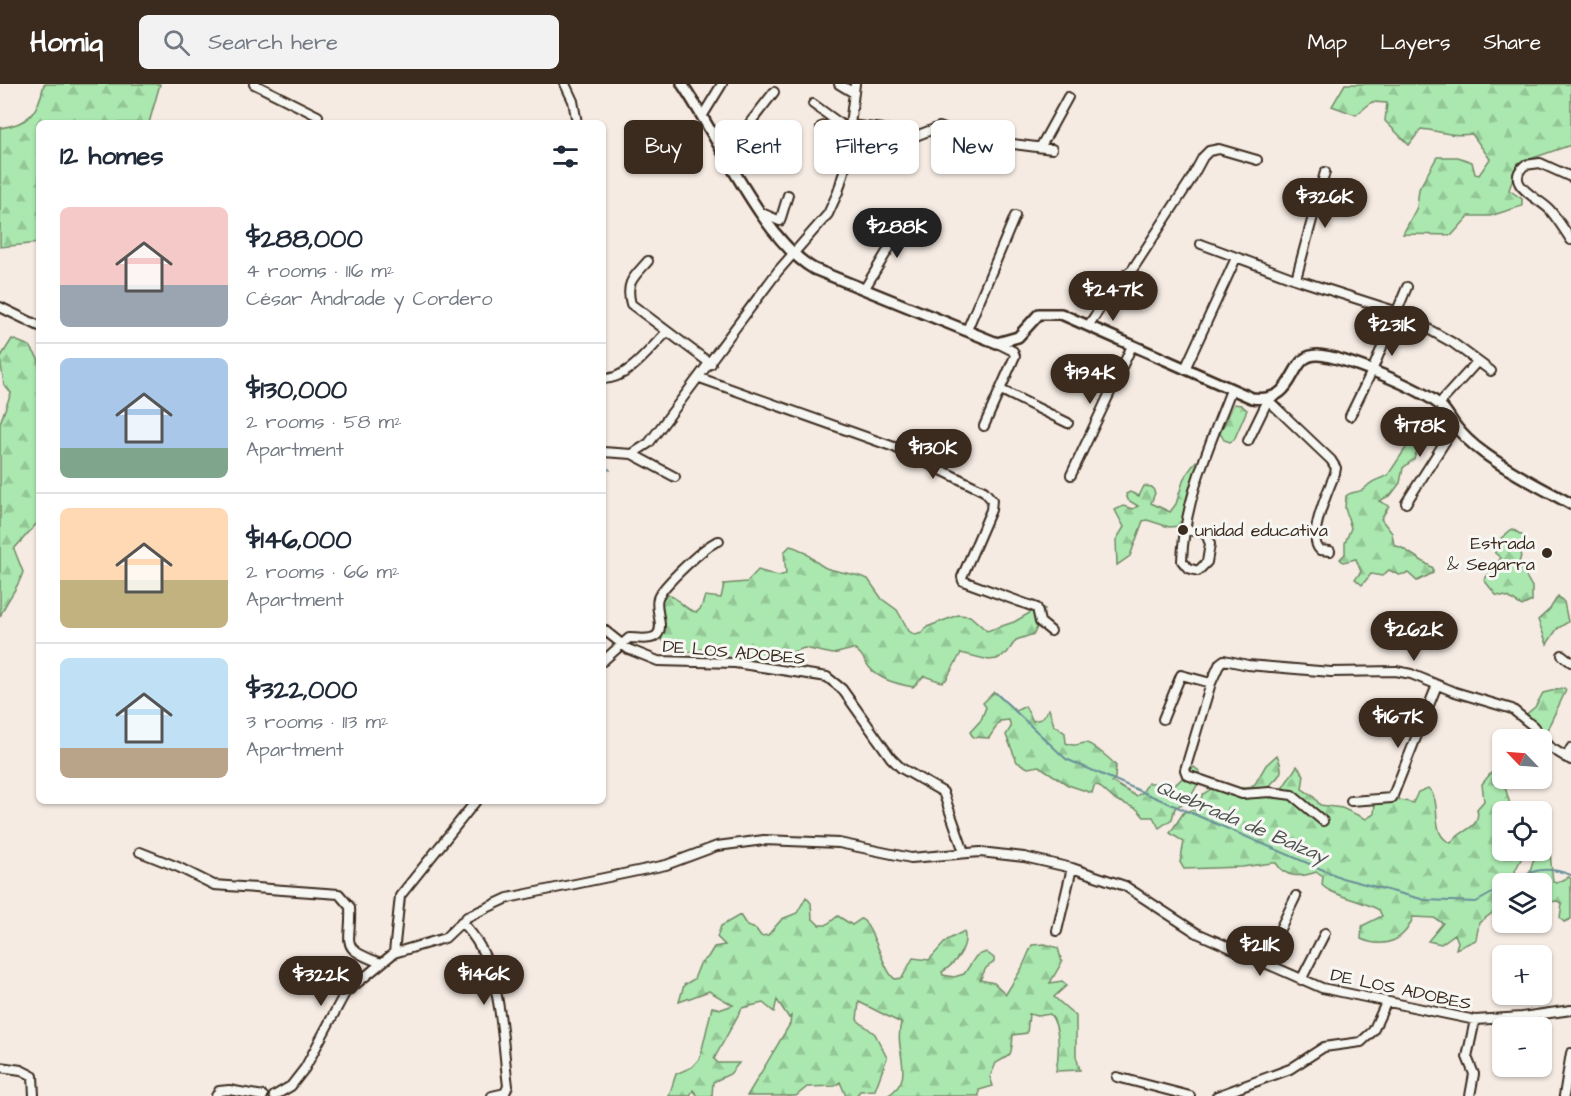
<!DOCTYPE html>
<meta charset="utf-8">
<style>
body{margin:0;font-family:"Architects Daughter",sans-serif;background:#f2f2f3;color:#1f2937;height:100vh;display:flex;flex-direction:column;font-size:22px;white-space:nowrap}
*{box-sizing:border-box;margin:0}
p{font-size:20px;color:#747a83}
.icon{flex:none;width:33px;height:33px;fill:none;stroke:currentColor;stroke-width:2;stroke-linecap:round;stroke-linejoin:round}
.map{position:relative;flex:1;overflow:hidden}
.side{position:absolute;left:36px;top:36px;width:570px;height:684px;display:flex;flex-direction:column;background:#fff;border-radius:9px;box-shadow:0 2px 4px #0004}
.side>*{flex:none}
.top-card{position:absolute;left:624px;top:36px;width:570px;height:54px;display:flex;gap:12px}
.needle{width:39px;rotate:295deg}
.fabs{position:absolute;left:1492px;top:645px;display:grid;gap:12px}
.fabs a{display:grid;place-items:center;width:60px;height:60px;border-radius:9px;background:#fff;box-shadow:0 2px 4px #0004;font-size:30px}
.price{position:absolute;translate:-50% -51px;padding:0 14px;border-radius:21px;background:#3b2a1e;color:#fff;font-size:20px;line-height:39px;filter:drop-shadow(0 2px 3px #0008)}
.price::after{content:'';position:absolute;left:50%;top:36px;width:18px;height:14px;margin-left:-9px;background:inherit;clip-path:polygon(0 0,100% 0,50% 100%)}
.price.current{background:#222;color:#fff}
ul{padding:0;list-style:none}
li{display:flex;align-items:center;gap:18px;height:150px;padding:0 24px}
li+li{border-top:2px solid #e0e1e3}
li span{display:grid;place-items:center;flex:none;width:168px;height:120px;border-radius:9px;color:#555}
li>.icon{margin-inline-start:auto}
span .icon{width:72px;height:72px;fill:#fffc;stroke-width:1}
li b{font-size:26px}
h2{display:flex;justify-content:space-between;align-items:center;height:72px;padding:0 24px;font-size:26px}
.pill{padding:0 21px;border-radius:9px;background:#fff;box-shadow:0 2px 4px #0004;font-size:21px;line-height:54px}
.pill.current{background:#3b2a1e;color:#fff}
header{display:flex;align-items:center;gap:36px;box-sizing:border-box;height:84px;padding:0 30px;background:#3b2a1e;color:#fff}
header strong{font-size:28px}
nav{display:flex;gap:33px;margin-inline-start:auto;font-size:21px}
.search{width:420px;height:54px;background:#f2f2f3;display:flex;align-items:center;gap:15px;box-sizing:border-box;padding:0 21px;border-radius:9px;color:#747a83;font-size:22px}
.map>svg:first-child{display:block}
</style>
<header>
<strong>Homiq</strong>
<div class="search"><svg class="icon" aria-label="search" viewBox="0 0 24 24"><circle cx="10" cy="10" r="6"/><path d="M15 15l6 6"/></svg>Search here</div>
<nav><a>Map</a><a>Layers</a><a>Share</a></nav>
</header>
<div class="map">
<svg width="1571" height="1012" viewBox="0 0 1571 1012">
<defs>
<pattern id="forest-firs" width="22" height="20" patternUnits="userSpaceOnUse" patternTransform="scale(1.5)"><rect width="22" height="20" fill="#aae8af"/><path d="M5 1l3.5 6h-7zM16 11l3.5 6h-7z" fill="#93c796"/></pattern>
</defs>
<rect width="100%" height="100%" fill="#f5ebe3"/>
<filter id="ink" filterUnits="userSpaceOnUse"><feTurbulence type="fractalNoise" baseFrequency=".0167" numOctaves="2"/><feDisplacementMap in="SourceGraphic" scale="12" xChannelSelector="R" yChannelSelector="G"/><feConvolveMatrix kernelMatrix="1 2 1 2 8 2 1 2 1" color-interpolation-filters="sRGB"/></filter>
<g filter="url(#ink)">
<path fill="url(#forest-firs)" stroke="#728966" stroke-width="1.5" d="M44 0H160L149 39H39V159L0 163V44C29 40 38 29 44 0Z
M1345 0H1571V61L1518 79 1509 106 1522 115V122L1490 132H1469L1452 151 1403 150 1417 123 1419 105 1437 73H1458L1472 78 1475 90 1479 91 1490 75 1472 50C1452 53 1441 47 1421 45L1409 61 1385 37 1387 19 1372 18 1356 31 1332 22Z
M12 255 30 262 39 276V437L14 465 23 488C17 507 6 516 0 533V339L11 309 4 301 0 274Z
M1234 320 1241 321 1247 326 1234 356 1230 358 1224 356 1220 349Z
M1422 344 1424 346 1414 375 1403 384 1400 399 1391 411 1379 417 1389 422 1381 435 1392 449 1394 461 1402 464 1433 484V489L1417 497 1408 489 1399 491 1389 486 1382 492 1371 490 1362 501 1355 495 1361 488 1356 475 1343 478 1340 475 1345 470V459L1351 444 1345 424 1346 412C1351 407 1359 409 1364 405 1374 395 1376 397 1388 391L1417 347Z
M1196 377 1200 380 1180 442 1169 443 1147 436 1143 437 1130 472 1117 481 1116 456 1124 443 1115 426 1123 422 1133 425 1138 422 1128 416 1126 410 1130 408 1139 412 1144 402 1152 403 1155 409 1151 419 1170 428 1176 420 1184 394Z
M1512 445 1525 453 1519 480 1532 503V517L1522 522 1508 513 1496 511 1484 496 1501 474 1495 469 1493 461Z
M790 462C808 466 811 477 826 484 840 489 854 489 868 495L882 515 897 526 909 547 915 551 922 549 927 543 958 531 970 532 987 547 1014 538 1040 523 1045 525 1034 550 1016 556 1007 569 997 575 989 576 961 569 946 596 942 598 924 592 913 603C898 600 879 596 869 583 863 576 863 569 853 565L833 570 804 564 773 575 742 578 729 574 716 563C705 562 695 569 684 568 657 567 655 538 653 517L657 510C677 507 682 527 697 528L701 524 705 512 721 514 724 500 747 498 758 486 778 492 786 490 784 468Z
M1558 512 1564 518 1568 538 1557 545 1547 560 1538 536 1550 525Z
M1564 604 1566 606C1559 622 1551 636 1545 651L1524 632 1535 623 1543 609Z
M994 608 1016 627 1025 622 1033 637 1041 635 1049 625 1054 641 1065 649 1066 659C1075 663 1077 660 1085 659 1090 658 1113 677 1116 682L1115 694 1112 698 1136 712 1142 709 1148 699H1154L1160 707 1175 701 1194 683 1199 687 1201 694 1189 716 1175 724 1172 735 1159 744 1153 733H1144L1137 725 1114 715 1098 701 1094 702 1092 709 1068 701 1039 682 1028 684 1017 678 1006 651 1011 643 1009 636 1000 637 989 654 973 653 970 648 981 636 986 623 983 619Z
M1277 671C1287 693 1277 691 1266 706L1270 714H1276L1297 682 1304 691 1302 705 1313 712 1320 721 1342 724 1366 735 1374 730 1375 718 1391 708 1400 716 1413 719 1418 708 1428 704C1444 718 1428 750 1451 759 1460 745 1482 745 1477 725L1484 717 1482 700 1491 689H1498L1503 696 1512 727 1503 728V766L1518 767 1521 775 1515 787 1519 799 1503 800V809L1499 811 1496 826 1479 839 1476 856 1456 865 1458 858 1455 850 1441 860 1428 857 1443 839 1434 834 1413 833C1405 857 1384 865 1361 855L1362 842 1382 832 1379 826C1364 817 1332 812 1322 801L1323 792 1317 788C1301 793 1286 795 1276 779H1272L1242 783 1184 785 1180 778 1184 758 1170 749 1184 728C1196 725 1200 724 1202 711L1214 703 1248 704 1255 700 1266 681Z
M1542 768 1550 769 1553 798 1557 799 1569 793 1571 795V835L1564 838 1560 834 1562 819 1557 817 1542 819V800L1530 787 1533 777Z
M806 813 811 819 812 834 819 841H826L838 832 852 841 861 835 864 837C877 853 884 888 895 895L902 894 913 874 929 876 947 856 964 847C969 863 955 880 942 888L943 891 954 893 964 890 976 872 986 868 994 874V878L986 884 980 896 994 899 1006 910 1022 884 1032 861 1045 860 1058 864 1062 878 1050 899 1062 897 1067 901 1054 913 1076 932V972L1080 986 1056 987C1059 971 1061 943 1050 930L1038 932 1029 930 1027 949 1013 951C1011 972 1013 970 996 979L990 993 993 1002 979 1006V1012H887C918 994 893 969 901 939L859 918 857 936 875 950 887 974 875 1006 860 1007 856 1012H846L840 998 835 1002 807 1003 796 1012H747L790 940 791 932 789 934 777 916 774 928 763 919 742 924 714 975 718 979H739L730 990 713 998 712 1012H698L693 1006 690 1012H669L676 990 692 983 700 974 712 923 722 925 733 921 709 907 679 918 684 901 694 895 700 880 708 873 714 863 725 861 717 853 721 842 740 831 747 842 756 845 761 852 768 851 782 835 797 829Z"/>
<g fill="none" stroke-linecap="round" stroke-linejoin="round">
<path stroke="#6a8f99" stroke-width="2" d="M603 382 610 386
M996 609 1066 675 1342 794 1425 816 1476 818 1503 803
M1508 800C1531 786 1545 781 1571 791"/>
<defs>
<path id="minor" d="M254 0 318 32
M565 0 573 17 577 39
M839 0 854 9
M813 20 842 41
M703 31 722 0
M850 41 855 0
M821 43 831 40 841 41
M1041 62 1068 13
M725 71 774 8
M1571 93 1540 79 1525 81C1503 100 1537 113 1549 125 1557 134 1564 145 1571 156
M764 130 780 137 788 111
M1201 160 1295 195 1398 228 1453 259 1491 287
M648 177C634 193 625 198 631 220L711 280
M1296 195 1325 88
M865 204 908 133
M0 223 39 242
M1088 242 1120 195 1132 186 1190 97 1203 73 1209 67 1219 65 1257 76
M967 246 1015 132
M1185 285 1236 174
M700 294 894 363 984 407 992 416 991 426 962 493 963 497 1037 524 1040 538 1051 547
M603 295C629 295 649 265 667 248
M1001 306 1068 339
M1439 320 1477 278
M1350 332 1372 287 1407 203
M984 342 1015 272 1013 267 997 259
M1248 357 1268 316 1331 376 1336 384 1335 389C1329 405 1306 454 1320 466L1330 467
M603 368 632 370 649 359 778 187 828 130 838 108 845 84 850 41 883 45 913 53 939 43 974 55 1052 65
M632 370 675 393
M1071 391 1132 262
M1406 419 1455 342
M1185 445 1206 450 1210 460 1207 478 1198 487 1188 484 1182 477C1184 416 1210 361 1231 306
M603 545 628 565 658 577 735 579 827 593 842 605 891 674 901 684 943 708 964 768
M1562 571 1571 578
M603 577 629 554C636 554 651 557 657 551 665 542 654 525 658 514 662 503 707 459 719 457
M1163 635 1181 591 1211 599
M1566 674 1571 664
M1351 717 1392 714 1437 601
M1323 737 1292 711 1270 708 1242 710 1187 691 1185 686 1211 599 1220 579 1224 576 1248 581 1331 588 1396 587 1411 590 1455 608 1512 625 1533 642 1551 664 1571 676
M140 768 178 783 214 801 339 810 350 823C352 861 337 863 381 879
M461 838C503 877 501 949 508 1002L505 1009 492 1012
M1057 847 1072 784
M394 869 400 812 476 717
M1263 880 1296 812
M1301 896 1325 849
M0 983 21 986 33 992 34 1012
M1117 993 1190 1012
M216 1012 219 1007 229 1006 263 1012
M274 1012 291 1002 305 984 345 909 394 869 445 854 467 833 508 814 666 781 717 762 764 756 839 759 911 774 980 768 1024 773 1072 784 1125 802 1197 849 1322 904 1475 936 1522 933 1571 926
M1217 1012 1290 985 1324 963 1361 958 1373 947 1386 919
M1470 1012 1474 990 1467 973 1475 936
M1564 1012 1571 969"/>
<path id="tertiary" d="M682 0C717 51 763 156 814 185L997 259 1018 253 1039 230H1061L1252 314C1300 320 1286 270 1318 271 1344 273 1421 304 1441 322 1446 327 1450 334 1454 340 1462 351 1473 361 1484 369 1511 389 1542 404 1571 420"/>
</defs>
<use href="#minor" stroke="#3b2a1e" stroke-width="12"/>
<use href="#tertiary" stroke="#3b2a1e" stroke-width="14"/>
<use href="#minor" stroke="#f6f6f2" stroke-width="8"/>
<use href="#tertiary" stroke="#f6f6f2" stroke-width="9"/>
</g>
</g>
<g fill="#3b2a1e" stroke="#f6f6f2" stroke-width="2">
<circle cx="1183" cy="446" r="6"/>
<circle cx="1547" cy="469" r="6"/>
</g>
<g text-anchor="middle" stroke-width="6" stroke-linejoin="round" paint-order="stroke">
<g font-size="18" fill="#3b2a1e" stroke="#f6f6f2" text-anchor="start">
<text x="1195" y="452">unidad educativa</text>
<text x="1535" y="465" text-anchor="end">Estrada<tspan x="1535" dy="21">&amp; Segarra</tspan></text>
</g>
<g font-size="18" fill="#3b2a1e" stroke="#f6f6f2">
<text transform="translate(734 568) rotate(5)" y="6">DE LOS ADOBES</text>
<text transform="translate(1401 905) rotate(12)" y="6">DE LOS ADOBES</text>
</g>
<g font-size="20" font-style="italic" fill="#4f5451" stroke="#f6f6f2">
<text transform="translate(1242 737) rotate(23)" y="7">Quebrada de Balzay</text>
</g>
</g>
</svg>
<div class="fabs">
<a><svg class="needle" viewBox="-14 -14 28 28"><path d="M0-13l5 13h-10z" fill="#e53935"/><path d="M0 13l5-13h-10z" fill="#747a83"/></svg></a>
<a><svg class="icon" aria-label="locate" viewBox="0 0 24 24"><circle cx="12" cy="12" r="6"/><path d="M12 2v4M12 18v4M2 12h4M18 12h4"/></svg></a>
<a><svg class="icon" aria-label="layers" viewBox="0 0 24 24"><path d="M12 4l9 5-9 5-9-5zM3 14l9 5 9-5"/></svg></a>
<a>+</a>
<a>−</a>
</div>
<b class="price" style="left:1325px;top:145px">$326K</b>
<b class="price current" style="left:897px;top:175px">$288K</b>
<b class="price" style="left:1113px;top:238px">$247K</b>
<b class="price" style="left:1392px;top:273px">$231K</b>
<b class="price" style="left:1090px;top:321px">$194K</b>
<b class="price" style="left:1420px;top:374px">$178K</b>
<b class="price" style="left:933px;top:396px">$130K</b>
<b class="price" style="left:1414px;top:578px">$262K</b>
<b class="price" style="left:1398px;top:665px">$167K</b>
<b class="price" style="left:1260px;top:893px">$211K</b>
<b class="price" style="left:484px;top:922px">$146K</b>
<b class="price" style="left:321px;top:923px">$322K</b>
<div class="top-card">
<a class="pill current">Buy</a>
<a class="pill">Rent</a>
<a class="pill">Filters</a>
<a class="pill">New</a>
</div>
<section class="side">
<h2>12 homes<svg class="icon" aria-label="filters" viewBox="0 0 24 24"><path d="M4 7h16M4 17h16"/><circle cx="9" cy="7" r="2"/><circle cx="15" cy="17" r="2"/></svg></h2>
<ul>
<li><span style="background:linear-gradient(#f6c9c9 65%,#9aa5b1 0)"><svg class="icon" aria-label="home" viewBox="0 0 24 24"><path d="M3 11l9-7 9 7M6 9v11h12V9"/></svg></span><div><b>$288,000</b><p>4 rooms · 116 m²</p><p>César Andrade y Cordero</p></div></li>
<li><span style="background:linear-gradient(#a9c7e8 75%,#7fa58c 0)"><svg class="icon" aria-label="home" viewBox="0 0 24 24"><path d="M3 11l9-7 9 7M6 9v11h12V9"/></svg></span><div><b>$130,000</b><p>2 rooms · 58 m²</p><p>Apartment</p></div></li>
<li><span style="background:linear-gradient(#ffd9b3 60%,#c2b280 0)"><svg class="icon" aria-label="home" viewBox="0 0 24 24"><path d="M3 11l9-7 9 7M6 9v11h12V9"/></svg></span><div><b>$146,000</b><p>2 rooms · 66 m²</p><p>Apartment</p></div></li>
<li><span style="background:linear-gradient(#bfe0f5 75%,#b9a48a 0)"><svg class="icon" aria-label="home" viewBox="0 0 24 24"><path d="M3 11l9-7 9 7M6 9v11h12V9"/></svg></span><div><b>$322,000</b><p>3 rooms · 113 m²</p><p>Apartment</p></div></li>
</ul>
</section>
</div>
